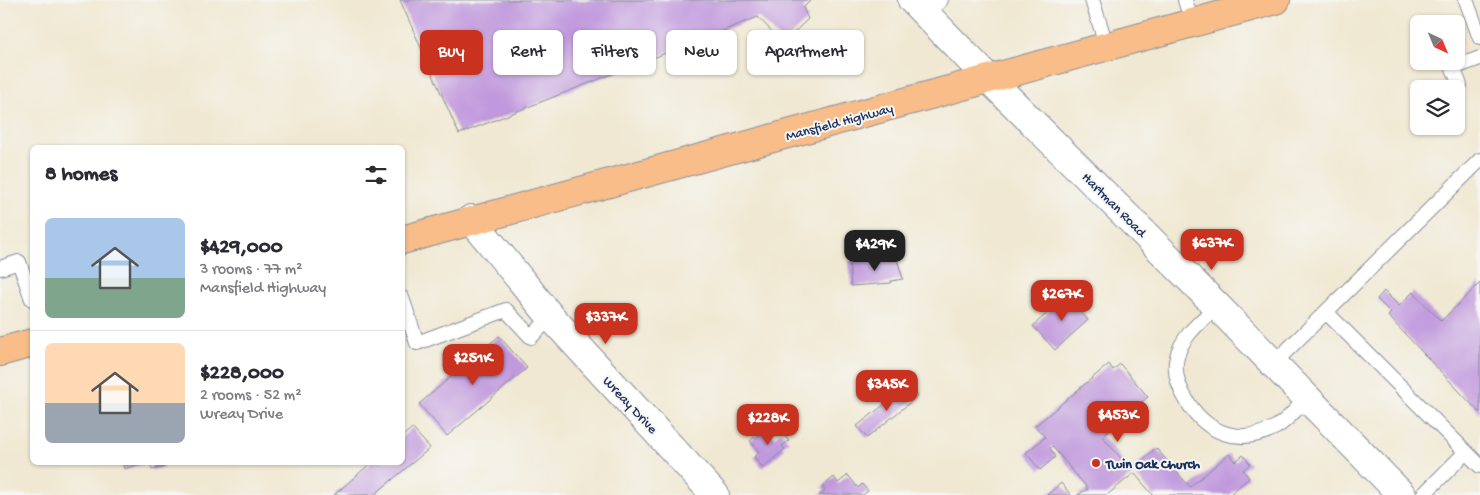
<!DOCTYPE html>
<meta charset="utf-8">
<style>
body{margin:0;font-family:"Gochi Hand",sans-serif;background:#f2f2f3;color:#2b2b33;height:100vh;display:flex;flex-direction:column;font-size:19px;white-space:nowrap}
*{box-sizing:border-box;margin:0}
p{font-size:16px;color:#7c7c81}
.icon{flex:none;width:28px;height:28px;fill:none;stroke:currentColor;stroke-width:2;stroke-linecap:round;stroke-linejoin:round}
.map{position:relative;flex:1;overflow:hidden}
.drawer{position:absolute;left:30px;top:145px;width:375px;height:320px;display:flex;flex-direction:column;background:#fff;border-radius:8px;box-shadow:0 1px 4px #0004}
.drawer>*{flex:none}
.top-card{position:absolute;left:420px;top:30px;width:475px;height:45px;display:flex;gap:10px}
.needle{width:32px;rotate:136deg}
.controls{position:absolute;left:1410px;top:15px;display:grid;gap:10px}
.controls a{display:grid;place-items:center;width:55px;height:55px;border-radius:8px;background:#fff;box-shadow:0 1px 4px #0004;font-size:25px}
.price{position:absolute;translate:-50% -42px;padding:0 11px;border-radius:10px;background:#c8321e;color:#fff;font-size:16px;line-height:32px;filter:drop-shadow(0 1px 2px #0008)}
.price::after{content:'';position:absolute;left:50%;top:30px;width:15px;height:11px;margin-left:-8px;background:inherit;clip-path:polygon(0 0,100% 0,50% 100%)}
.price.on{background:#222;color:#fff}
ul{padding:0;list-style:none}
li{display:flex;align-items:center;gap:15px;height:125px;padding:0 15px}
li+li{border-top:1px solid #e1e1e2}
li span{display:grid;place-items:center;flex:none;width:140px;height:100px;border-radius:8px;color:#555}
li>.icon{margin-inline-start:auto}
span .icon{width:60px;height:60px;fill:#fffc;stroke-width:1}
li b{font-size:21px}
h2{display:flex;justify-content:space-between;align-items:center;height:60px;padding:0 15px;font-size:21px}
.chip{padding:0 18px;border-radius:8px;background:#fff;box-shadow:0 1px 4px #0004;font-size:18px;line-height:45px}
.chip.on{background:#c8321e;color:#fff}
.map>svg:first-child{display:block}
</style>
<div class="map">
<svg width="1480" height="495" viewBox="0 0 1480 495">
<rect width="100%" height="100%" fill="#f6f6f2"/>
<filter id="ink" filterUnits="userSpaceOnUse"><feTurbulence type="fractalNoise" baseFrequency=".02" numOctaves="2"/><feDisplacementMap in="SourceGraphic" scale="10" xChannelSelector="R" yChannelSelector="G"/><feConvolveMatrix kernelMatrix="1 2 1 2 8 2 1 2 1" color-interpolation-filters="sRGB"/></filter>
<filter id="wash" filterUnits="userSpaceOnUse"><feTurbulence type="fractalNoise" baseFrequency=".0096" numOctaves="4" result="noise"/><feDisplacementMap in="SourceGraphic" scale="20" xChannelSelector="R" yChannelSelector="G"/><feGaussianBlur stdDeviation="1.12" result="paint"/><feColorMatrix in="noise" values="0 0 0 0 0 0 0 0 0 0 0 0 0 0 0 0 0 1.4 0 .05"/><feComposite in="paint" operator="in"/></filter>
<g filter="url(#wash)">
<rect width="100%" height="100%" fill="#f0e8d2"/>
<g id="blocks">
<path fill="#c098dd" d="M400 0H811L803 8 808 19 783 43 758 17 459 134Z
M896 256 903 279 891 281V283L851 286 849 261 887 259Z
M1480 283V413L1388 316 1391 313 1377 299 1384 291 1399 306 1413 292 1441 321Z
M1065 297 1072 304 1078 299 1087 309 1082 313 1088 320 1055 350 1033 326Z
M499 336 527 368 447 436 419 404Z
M1109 364 1113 370 1120 364 1148 397 1102 436 1131 470 1156 448 1190 487 1229 454 1235 462 1243 455 1250 464 1243 470 1249 478 1229 495H1153L1134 473 1107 495H1077L1088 489 1052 446 1050 448 1055 457 1040 470 1026 453 1045 437 1035 426Z
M909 385 918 396 867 438 857 426Z
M766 427 775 437 781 432 789 441 782 446 785 449 763 468 754 457 759 452 750 441Z
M412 428 430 448 374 495H334L372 462H402V437Z
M122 462H147L148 463 124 469Z
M150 462H163L164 467 152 470Z
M848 475 858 488 862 484 868 491 863 495H819L825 491 822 487 834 477 838 483Z
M1061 483 1071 495H1047Z"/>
</g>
</g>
<g filter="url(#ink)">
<use href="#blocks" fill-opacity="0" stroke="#868c98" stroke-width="1"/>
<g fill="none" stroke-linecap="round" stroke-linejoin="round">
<defs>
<path id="service" d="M1092 0 1107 47
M1185 0 1192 23
M1466 0 1480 38
M926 14 941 0
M1450 61 1460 85
M1453 68 1480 58
M0 268 19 262 32 299
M402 298 417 343 506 310 531 337 551 317
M1217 306C1202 321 1182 335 1177 357 1173 372 1179 388 1187 401 1207 434 1240 446 1276 427 1288 420 1297 408 1307 398
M1326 312 1480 466
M1273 364 1480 160
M1423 495 1466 452"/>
<path id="minor" d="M990 80 1217 306 1402 495
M471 219 551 317 715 495"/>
<path id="tertiary" d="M912 0 990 80"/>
<path id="primary" d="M402 240 1276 0
M0 352 32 343"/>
</defs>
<use href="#service" stroke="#868c98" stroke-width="16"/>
<use href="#minor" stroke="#868c98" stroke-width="30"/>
<use href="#tertiary" stroke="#868c98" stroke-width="30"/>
<use href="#primary" stroke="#868c98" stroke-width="30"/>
<use href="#service" stroke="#fff" stroke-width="14"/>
<use href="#minor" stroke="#fff" stroke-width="28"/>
<use href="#tertiary" stroke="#fff" stroke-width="28"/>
<use href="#primary" stroke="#f8bd89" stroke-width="28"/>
</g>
</g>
<circle fill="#c8321e" stroke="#f6f6f2" stroke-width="2" cx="1096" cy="463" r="5"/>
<g text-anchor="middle" stroke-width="4" stroke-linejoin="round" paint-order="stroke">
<g font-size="14" fill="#1b2f5e" stroke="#f6f6f2">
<text transform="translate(839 121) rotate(-15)" y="5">Mansfield Highway</text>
<text transform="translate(1115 204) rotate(45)" y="5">Hartman Road</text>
<text transform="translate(631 404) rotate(47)" y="5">Wreay Drive</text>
</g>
<g font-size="14" font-weight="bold" fill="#1b2f5e" stroke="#f6f6f2" text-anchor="start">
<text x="1106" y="468">Twin Oak Church</text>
</g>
</g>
</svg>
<div class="controls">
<a><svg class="needle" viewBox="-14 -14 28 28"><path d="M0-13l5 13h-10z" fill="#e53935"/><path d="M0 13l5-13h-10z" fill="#7c7c81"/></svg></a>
<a><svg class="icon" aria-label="layers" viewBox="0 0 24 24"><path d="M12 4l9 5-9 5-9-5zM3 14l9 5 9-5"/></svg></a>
</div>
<b class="price" style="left:1212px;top:271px">$637K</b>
<b class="price on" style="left:875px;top:272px">$429K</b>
<b class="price" style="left:1062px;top:322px">$267K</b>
<b class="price" style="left:606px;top:345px">$337K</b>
<b class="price" style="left:473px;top:386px">$251K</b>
<b class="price" style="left:887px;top:412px">$345K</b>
<b class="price" style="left:1118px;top:443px">$453K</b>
<b class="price" style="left:768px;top:446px">$228K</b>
<div class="top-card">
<a class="chip on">Buy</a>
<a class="chip">Rent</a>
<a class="chip">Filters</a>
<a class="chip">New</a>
<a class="chip">Apartment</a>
</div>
<section class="drawer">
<h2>8 homes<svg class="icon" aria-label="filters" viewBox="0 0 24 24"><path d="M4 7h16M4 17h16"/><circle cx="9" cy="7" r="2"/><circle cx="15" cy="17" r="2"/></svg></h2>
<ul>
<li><span style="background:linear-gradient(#a9c7e8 60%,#7fa58c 0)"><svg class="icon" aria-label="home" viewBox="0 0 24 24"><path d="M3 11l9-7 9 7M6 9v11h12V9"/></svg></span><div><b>$429,000</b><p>3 rooms · 77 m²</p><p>Mansfield Highway</p></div></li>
<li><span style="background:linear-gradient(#ffd9b3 60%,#9aa5b1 0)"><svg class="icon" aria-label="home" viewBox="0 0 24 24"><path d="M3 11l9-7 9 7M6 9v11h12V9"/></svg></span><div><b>$228,000</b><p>2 rooms · 52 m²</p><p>Wreay Drive</p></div></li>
</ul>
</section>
</div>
